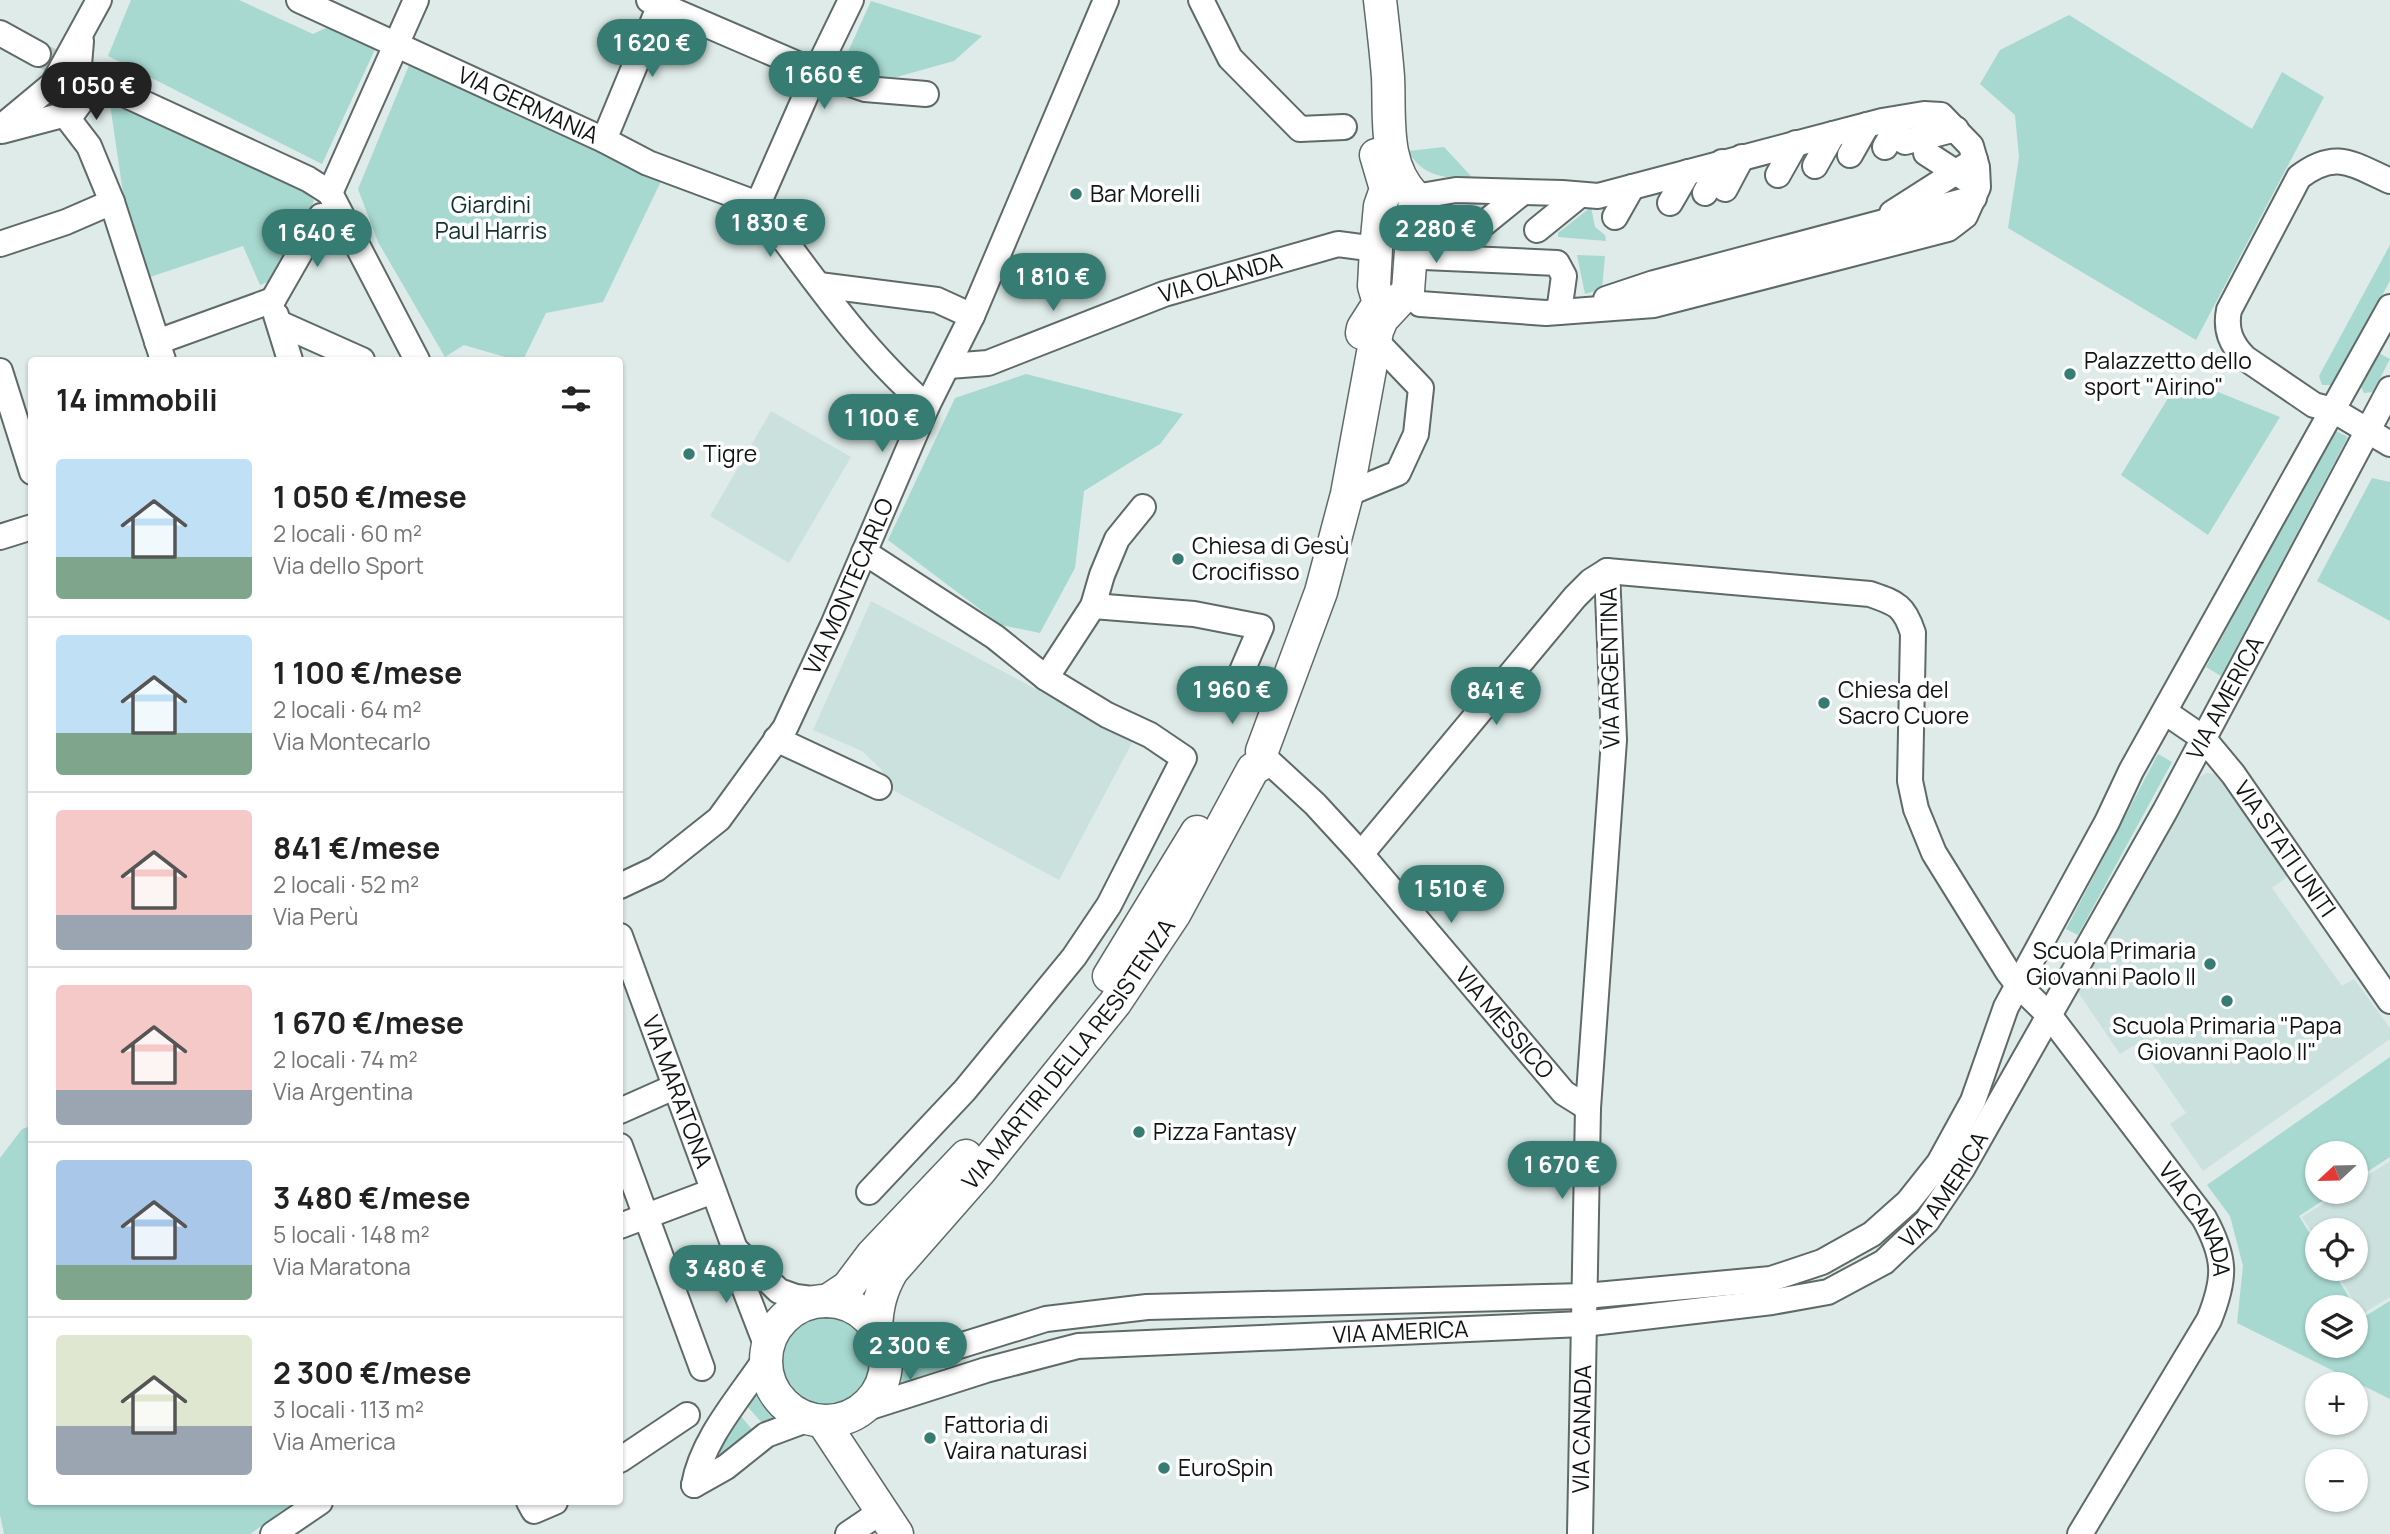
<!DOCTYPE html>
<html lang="it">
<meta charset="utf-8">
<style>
body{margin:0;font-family:Manrope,sans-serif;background:#f6f6f6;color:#222;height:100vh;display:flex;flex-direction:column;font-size:26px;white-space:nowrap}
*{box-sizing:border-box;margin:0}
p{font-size:23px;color:#767676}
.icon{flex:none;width:38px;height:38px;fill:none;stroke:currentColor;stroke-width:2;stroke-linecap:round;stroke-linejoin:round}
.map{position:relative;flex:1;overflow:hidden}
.details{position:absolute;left:28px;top:357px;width:595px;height:1148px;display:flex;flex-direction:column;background:#fff;border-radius:7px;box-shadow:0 2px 5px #0004}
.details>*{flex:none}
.needle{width:46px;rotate:248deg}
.fabs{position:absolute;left:2305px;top:1141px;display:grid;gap:14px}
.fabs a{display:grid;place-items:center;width:63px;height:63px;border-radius:50%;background:#fff;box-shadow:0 2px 5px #0004;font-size:35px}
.price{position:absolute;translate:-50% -60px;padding:0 16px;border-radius:24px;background:#377c72;color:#fff;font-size:23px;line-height:46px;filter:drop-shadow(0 2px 4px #0008)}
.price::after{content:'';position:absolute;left:50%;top:42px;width:21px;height:16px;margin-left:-10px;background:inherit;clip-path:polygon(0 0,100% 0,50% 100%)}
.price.selected{background:#222;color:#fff}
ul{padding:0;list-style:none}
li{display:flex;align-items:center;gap:21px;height:175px;padding:0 28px}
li+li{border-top:2px solid #e0e0e0}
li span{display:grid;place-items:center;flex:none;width:196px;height:140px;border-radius:7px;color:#555}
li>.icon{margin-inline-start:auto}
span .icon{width:84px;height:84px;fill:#fffc;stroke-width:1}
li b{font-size:30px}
h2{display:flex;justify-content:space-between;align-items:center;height:84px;padding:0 28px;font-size:30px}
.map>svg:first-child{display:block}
</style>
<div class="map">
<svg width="2390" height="1534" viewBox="0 0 2390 1534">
<rect width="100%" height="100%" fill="#deebe8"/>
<path fill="#cbe1dd" d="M771 411 851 457 789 563 710 516Z
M871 601 1133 741 1059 880 891 789 881 769 862 751 813 730Z
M2206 773 2220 774 2288 876 2272 888 2342 986 2354 979 2390 1028V1039L2203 1171 2170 1124 2186 1113 2138 1043 2120 1054 2078 992 2191 783Z
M2390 1161V1297L2362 1314 2334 1269H2356V1230H2317V1240L2302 1217 2342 1192H2356V1183Z"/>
<path fill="#a7d9d0" d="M131 0H239L313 34 332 25 377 45 322 164 108 56Z
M871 1 982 36 954 61 886 80 843 63Z
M2069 15 2252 129 2282 72 2324 97 2196 340 2008 228 2019 157 2015 115 1980 84 2000 50Z
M412 58 664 175 603 302 546 313 523 360H515L464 345 445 357 378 242 358 189Z
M109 97 289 180 314 200 286 275 260 285 243 246 150 277 124 200Z
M1444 147 1471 176 1470 180C1443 177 1423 177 1408 151Z
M1591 207 1595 227 1605 235 1606 241 1558 237V233Z
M2390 245V281L2333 385H2322L2319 376Z
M1577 255 1605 256 1602 289 1585 294Z
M2377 352 2390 359 2373 392 2364 393 2360 385Z
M1026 374 1183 414 1160 444 1084 491 1075 568 1040 633 1001 625 888 540 955 398Z
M2181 377 2280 417 2208 535 2121 475Z
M2334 430 2348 437 2221 676 2206 667Z
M2372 478 2390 482V621L2317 581Z
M2158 754 2172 762 2078 935 2066 929Z
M2390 1057V1157L2356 1179V1153H2317V1192H2336L2299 1216 2317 1245V1269H2332L2355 1307H2317V1346H2356V1307L2362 1318 2390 1301V1399L2237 1323 2243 1266 2230 1216 2207 1185Z
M31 1126 32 1502H295L250 1534H4L0 1515V1158L22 1129Z
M782 1361a44 44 0 1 1 88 0a44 44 0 1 1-88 0Z
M899 1357 940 1361 942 1369 896 1385Z
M760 1388 767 1403 779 1416 763 1424 746 1405Z
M739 1414 756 1434 725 1459 714 1446Z"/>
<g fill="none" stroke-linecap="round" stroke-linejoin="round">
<path stroke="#bfcbc8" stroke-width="24" stroke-dasharray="24 12" stroke-linecap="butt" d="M38 54 113 89"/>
<defs>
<g id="minor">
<path id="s1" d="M299 0 604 140 648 163 758 204"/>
<path d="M649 0 816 72 865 89 926 94"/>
<path d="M1201 0 1230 58 1300 129 1344 127"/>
<path d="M0 33 38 54"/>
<path d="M113 89 308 179 330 193"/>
<path d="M66 116 89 146 112 202 163 360"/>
<path d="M0 128 53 84 99 0"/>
<path d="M2 131 59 116 72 114 80 103 77 89 81 41"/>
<path d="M604 140 662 0"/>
<path d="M1905 142 1956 129"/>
<path d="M1885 147 1901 119"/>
<path d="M1926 153 1966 179"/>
<path d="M1850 155 1867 125"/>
<path d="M1815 166 1833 134"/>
<path d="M1778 175 1796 143"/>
<path d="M2390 181C2352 164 2336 149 2299 177L2229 310C2225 330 2231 344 2245 358L2314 405 2333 410 2390 444"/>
<path d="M1725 189 1742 157"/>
<path d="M330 193 416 0"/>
<path d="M330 193 417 360"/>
<path d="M1705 193 1722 162"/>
<path d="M1415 197 1456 190 1562 193 1598 196 1882 121 1924 114 1941 115 1971 146 1977 167 1978 187 1965 216 1948 229 1654 305 1546 313 1420 304"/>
<path d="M1670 203 1688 172"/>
<path d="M758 204C810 274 861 349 927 406"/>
<path d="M758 204 816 72 851 0"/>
<path d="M1892 213 1975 160"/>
<path d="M1615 217 1632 187"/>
<path d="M1481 226 1523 192"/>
<path d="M1537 230 1580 195"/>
<path d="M0 244 66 222 112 202"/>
<path d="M1424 257 1557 263 1564 276 1559 312"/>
<path d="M819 285 937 300 972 316"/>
<path d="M1606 299 1654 283 1974 198"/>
<path d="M273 300 321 216"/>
<path d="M276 315 290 360"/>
<path d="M279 323 362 360"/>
<path d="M157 342 273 300"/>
<path id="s2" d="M949 366 988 363 1164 294 1338 244 1376 249"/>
<path d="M0 371 32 472"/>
<path d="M1347 494 1398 473 1416 434 1421 388 1376 341"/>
<path d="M0 537 32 527"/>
<path d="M864 552 995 637 1046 678 1093 606 1102 575 1117 539 1143 507"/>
<path d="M1093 606 1194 614 1261 627 1239 678 1272 691 1282 697"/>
<path id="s3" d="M2165 712 2203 738 2233 774 2390 1001"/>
<path d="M776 739 879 787"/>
<path id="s4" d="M1264 757 1315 804 1361 854 1564 1093 1588 1108"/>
<path d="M1361 854 1575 597 1591 581 1607 571"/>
<path id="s5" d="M620 886 656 869 719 819 785 728 833 625 927 406 972 316 1106 0"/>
<path id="s6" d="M620 936 735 1249 740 1277 767 1347"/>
<path d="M620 1111 674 1087"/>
<path d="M620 1146 702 1368"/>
<path d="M869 1192 965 1090 1074 957 1109 905 1184 758 1150 735 1107 715 1046 678"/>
<path d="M620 1226 713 1191"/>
<path d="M735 1249 779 1291 796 1297 827 1301"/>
<path d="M881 1337 899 1347 916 1353 943 1351 1046 1319 1147 1307 1585 1296 1771 1279 1822 1262 1872 1234 1908 1202 1939 1163 1973 1101 2006 1007 2107 822 2131 771 2390 307"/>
<path id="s7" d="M864 1409 986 1370 1078 1346 1583 1324 1772 1302 1828 1292 1884 1262 1927 1221 1962 1169 2165 811 2390 389"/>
<path d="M620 1460 687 1415"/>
<path d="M694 1485C702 1439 740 1397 766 1358"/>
<path d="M694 1485 726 1467 766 1435 809 1419"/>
<path d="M529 1502 534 1511 555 1502"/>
<path d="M273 1534 320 1502"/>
<path d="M848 1534 882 1511"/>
<path id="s8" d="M1580 1534 1588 1108 1614 740 1607 571 1870 594C1896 603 1904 605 1913 633L1910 781 1916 809 1934 853 2008 972 2018 985 2049 1015 2204 1218C2226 1258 2226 1278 2209 1320L2080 1534"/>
</g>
<g id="major">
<path d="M1362 333 1363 328 1379 303 1374 286 1376 249 1380 206 1386 189 1376 155"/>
<path d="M1109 976 1197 832"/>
<circle cx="826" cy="1361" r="60"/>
<path d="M827 1301 848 1287 872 1255 966 1156"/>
<path id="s9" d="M876 1328C877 1306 881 1290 892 1271L979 1172 1115 1003 1175 913 1253 769 1263 763 1262 751 1321 592 1347 494 1377 331 1382 319 1408 291 1415 197C1383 165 1390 119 1388 77 1386 51 1383 26 1380 0"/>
<path d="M823 1422 897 1534"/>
</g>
</defs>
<use href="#minor" stroke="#5f6a68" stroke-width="28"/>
<use href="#major" stroke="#5f6a68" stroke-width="35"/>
<use href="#minor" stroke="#fff" stroke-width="24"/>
<use href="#major" stroke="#fff" stroke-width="32"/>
</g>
<g fill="#377c72" stroke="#fff" stroke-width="2.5">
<circle cx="1076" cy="194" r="7"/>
<circle cx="2070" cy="374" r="7"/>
<circle cx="689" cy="454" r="7"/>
<circle cx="1178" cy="559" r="7"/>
<circle cx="1824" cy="703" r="7"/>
<circle cx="2210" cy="964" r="7"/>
<circle cx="2227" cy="1001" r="7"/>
<circle cx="1139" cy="1132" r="7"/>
<circle cx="930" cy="1438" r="7"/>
<circle cx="1164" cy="1468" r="7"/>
</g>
<g text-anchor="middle" stroke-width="7" stroke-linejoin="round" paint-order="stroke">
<g font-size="23" fill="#101413" stroke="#fff">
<text dy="8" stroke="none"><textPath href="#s1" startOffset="252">VIA GERMANIA</textPath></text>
<text dy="8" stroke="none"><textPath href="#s2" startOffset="287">VIA OLANDA</textPath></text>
<text dy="8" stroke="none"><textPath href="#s5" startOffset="388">VIA MONTECARLO</textPath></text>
<text transform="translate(1610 668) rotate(-91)" y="8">VIA ARGENTINA</text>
<text dy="8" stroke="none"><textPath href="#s7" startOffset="1701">VIA AMERICA</textPath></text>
<text dy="8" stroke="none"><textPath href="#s3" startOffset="184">VIA STATI UNITI</textPath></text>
<text dy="8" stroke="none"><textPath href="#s4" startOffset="359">VIA MESSICO</textPath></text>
<text dy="8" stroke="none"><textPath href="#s9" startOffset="340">VIA MARTIRI DELLA RESISTENZA</textPath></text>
<text dy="8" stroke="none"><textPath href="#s6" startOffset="166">VIA MARATONA</textPath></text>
<text dy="8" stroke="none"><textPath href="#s7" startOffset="1134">VIA AMERICA</textPath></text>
<text dy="8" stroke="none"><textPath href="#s8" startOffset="1967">VIA CANADA</textPath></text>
<text dy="8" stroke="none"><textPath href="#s7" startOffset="546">VIA AMERICA</textPath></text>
<text dy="8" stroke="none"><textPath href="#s8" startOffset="105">VIA CANADA</textPath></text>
</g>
<g font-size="23" fill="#101413" stroke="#fff" text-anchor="start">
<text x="1090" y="202">Bar Morelli</text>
<text x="2084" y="369">Palazzetto dello<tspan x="2084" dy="26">sport "Airino"</tspan></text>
<text x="703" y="462">Tigre</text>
<text x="1192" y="554">Chiesa di Gesù<tspan x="1192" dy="26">Crocifisso</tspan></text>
<text x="1838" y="698">Chiesa del<tspan x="1838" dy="26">Sacro Cuore</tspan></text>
<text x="2196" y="959" text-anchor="end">Scuola Primaria<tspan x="2196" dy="26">Giovanni Paolo II</tspan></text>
<text x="2227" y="1034" text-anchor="middle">Scuola Primaria "Papa<tspan x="2227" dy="26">Giovanni Paolo II"</tspan></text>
<text x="1153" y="1140">Pizza Fantasy</text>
<text x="944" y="1433">Fattoria di<tspan x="944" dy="26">Vaira naturasi</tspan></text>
<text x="1178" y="1476">EuroSpin</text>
</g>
<g font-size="23" fill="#0f322d" stroke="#fff">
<text x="491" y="213">Giardini<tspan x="491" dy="26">Paul Harris</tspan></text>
</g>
</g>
</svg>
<div class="fabs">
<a><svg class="needle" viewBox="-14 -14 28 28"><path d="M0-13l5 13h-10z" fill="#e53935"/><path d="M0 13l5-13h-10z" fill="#767676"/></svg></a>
<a><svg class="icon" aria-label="locate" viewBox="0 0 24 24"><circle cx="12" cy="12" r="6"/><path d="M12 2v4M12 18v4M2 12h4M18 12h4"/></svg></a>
<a><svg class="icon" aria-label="layers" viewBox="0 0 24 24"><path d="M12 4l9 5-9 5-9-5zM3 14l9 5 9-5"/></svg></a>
<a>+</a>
<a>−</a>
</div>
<b class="price" style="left:652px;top:79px">1 620 €</b>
<b class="price" style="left:824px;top:111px">1 660 €</b>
<b class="price selected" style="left:96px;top:122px">1 050 €</b>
<b class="price" style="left:770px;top:259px">1 830 €</b>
<b class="price" style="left:1436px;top:265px">2 280 €</b>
<b class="price" style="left:317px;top:269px">1 640 €</b>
<b class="price" style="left:1053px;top:313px">1 810 €</b>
<b class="price" style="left:882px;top:454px">1 100 €</b>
<b class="price" style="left:1232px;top:726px">1 960 €</b>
<b class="price" style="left:1496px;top:727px">841 €</b>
<b class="price" style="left:1451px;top:925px">1 510 €</b>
<b class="price" style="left:1562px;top:1201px">1 670 €</b>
<b class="price" style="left:726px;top:1305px">3 480 €</b>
<b class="price" style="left:910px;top:1382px">2 300 €</b>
<section class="details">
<h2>14 immobili<svg class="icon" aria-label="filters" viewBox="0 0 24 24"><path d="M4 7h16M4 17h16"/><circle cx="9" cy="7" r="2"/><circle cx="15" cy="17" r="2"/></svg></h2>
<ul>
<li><span style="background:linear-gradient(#bfe0f5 70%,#7fa58c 0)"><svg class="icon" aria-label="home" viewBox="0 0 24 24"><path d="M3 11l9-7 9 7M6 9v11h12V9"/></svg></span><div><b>1 050 €/mese</b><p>2 locali · 60 m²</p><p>Via dello Sport</p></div></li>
<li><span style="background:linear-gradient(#bfe0f5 70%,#7fa58c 0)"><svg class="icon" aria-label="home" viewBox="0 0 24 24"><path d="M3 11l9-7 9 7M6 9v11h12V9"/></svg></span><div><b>1 100 €/mese</b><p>2 locali · 64 m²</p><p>Via Montecarlo</p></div></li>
<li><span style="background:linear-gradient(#f6c9c9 75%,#9aa5b1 0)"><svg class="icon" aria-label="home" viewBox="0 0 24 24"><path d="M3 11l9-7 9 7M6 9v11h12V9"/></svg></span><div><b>841 €/mese</b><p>2 locali · 52 m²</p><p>Via Perù</p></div></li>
<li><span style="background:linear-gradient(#f6c9c9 75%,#9aa5b1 0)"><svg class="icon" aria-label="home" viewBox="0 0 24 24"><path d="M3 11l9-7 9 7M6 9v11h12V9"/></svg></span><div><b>1 670 €/mese</b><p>2 locali · 74 m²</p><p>Via Argentina</p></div></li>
<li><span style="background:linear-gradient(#a9c7e8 75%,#7fa58c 0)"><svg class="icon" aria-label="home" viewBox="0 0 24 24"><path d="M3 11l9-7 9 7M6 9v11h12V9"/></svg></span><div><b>3 480 €/mese</b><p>5 locali · 148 m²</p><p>Via Maratona</p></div></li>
<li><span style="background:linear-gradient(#dfe7d0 65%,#9aa5b1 0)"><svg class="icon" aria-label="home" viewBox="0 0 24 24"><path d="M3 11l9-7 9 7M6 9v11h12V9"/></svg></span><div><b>2 300 €/mese</b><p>3 locali · 113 m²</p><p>Via America</p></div></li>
</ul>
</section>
</div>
